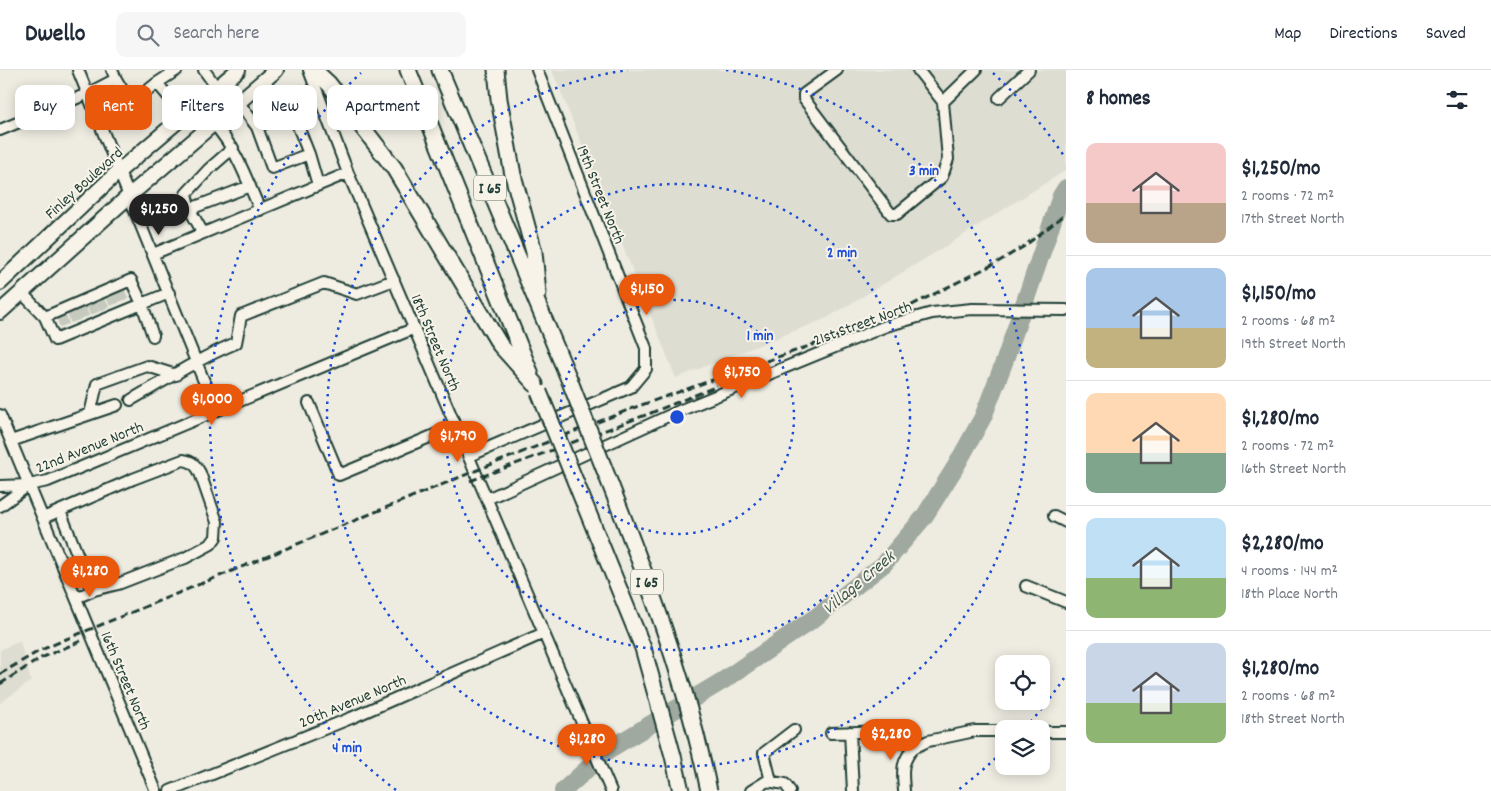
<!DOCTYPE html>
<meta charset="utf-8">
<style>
body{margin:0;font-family:Dekko,sans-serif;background:#f6f6f7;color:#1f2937;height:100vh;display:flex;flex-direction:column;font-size:19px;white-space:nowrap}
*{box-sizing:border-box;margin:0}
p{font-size:16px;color:#747a83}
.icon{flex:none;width:28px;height:28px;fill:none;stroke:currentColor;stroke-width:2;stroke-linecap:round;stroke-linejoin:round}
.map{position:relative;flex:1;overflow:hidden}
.side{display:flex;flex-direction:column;background:#fff;width:425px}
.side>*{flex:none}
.top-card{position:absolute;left:15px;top:15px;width:475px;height:45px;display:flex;gap:10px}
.tools{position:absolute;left:995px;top:585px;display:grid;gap:10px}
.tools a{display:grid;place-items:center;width:55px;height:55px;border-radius:10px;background:#fff;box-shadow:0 2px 12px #0003;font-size:25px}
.price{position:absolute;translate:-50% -42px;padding:0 11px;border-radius:18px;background:#ea580c;color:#fff;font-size:16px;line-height:32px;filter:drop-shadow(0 1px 2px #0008)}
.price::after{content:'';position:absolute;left:50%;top:30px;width:15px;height:11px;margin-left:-8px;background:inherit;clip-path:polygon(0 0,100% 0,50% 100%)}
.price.selected{background:#222;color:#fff}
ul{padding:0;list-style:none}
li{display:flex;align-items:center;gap:15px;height:125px;padding:0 20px}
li+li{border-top:1px solid #e0e1e3}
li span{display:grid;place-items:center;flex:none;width:140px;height:100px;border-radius:10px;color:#555}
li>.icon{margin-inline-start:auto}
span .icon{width:60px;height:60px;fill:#fffc;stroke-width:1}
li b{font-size:21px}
h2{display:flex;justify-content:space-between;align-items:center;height:60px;padding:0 20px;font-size:21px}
.chip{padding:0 18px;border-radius:10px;background:#fff;box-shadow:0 2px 12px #0003;font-size:18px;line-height:45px}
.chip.selected{background:#ea580c;color:#fff}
header{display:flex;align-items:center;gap:30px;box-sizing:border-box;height:70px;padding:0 25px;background:#fff;border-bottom:1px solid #e0e1e3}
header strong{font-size:24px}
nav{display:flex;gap:28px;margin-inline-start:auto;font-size:18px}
.search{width:350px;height:45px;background:#f6f6f7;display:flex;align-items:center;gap:12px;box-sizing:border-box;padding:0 18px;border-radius:10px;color:#747a83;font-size:19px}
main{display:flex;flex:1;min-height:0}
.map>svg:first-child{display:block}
</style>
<header>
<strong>Dwello</strong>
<div class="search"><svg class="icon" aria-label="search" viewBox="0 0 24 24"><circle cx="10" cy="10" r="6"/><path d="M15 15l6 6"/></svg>Search here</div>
<nav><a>Map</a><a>Directions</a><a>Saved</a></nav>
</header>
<main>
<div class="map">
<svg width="1066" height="721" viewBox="0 0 1066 721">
<rect width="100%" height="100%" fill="#eeece1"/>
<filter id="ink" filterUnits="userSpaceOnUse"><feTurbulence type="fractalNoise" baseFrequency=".02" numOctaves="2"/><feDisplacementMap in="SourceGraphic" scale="10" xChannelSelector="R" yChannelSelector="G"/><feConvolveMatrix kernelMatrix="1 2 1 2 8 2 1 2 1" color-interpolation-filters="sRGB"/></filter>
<g filter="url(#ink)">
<path fill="#ddddd2" d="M552 0H1066V100L938 181 827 248 676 308Z
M20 571 31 611 0 633V580Z"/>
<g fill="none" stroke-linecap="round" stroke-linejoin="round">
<path stroke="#9fa99f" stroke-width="18" d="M563 721 608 680 724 610 816 547 884 494 924 447 956 396 983 347 1005 290 1061 126 1066 118"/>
<path stroke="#c5c9be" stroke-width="10" stroke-dasharray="10 5" stroke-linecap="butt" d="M120 221 124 232
M111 225 115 236
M100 230 105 240
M91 234 95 244
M81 238 85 249
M72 242 76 253
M61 246 65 257"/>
<defs>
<path id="minor" d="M78 0 216 341
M112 0 116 9 131 34 157 13 177 0
M204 0 217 18
M309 0 348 103 611 721
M837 0 804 24V29L891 144H897L942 107 948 89 943 32
M918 0 943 32 976 0
M157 13 185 46
M999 28 1029 0
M239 33 257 57 272 98 309 84 292 41 257 57
M214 54C237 80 246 108 260 140
M0 60 87 24 116 9
M309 84 318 115
M190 139 250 116
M203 163 190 140 186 124 209 99 233 78
M153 184 348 103
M22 223 45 247 55 270 142 234 131 210 45 247
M153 266 142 234 169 223
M131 330C166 310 199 288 236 273L241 246 324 213 357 224 394 210
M309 333 339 405 456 356
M90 344 97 314 147 296 176 305
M0 345 156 721
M11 371 117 335
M469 386 631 317 646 299V278L537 0
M0 416 29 415
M487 429 679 341 886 256 932 243 972 239 1066 240
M0 436 29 415 48 411 415 258
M60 441 92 521
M1054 446 1066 452
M43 448 133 409 183 390C192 391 196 395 200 403L217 452 216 467 211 474 185 488 118 514 94 520 76 528
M1026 516 1066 532
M850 662 853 721
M1041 662H1066
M831 663 884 661 901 667 913 678C900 695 903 701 904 721
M913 678 928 671 975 661H1004
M771 711 764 683 794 660
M170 721 351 648 544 563
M751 721 767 711 785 714 790 721"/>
<path id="major" d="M0 213 119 101 238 0
M0 242 129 126 276 0"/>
<path id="highway" d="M314 0 329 14 394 98 500 275 535 314
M408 0 530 302
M440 0 569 309
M496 0 499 29 513 105 534 182 538 223"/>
</defs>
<use href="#minor" stroke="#1f3d34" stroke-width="14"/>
<use href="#major" stroke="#1f3d34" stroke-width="18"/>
<use href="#highway" stroke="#1f3d34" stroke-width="19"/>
<use href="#minor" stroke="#f7f3e8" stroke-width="10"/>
<use href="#major" stroke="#f7f3e8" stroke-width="14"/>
<use href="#highway" stroke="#f7f3e8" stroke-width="15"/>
<path stroke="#1f3d34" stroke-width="3" stroke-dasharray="8 4" stroke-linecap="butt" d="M470 411 651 343 717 316
M0 604 39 581 64 570 475 401 633 338 863 257 910 236 996 193 1023 177 1066 144
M0 614 41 588 83 570"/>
<defs>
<path id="highway-bridge" d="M569 309C621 444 680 579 709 721
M539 322 643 578 673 686 681 721"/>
</defs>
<use href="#highway-bridge" stroke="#1f3d34" stroke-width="19" stroke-linecap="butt"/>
<use href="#highway-bridge" stroke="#f7f3e8" stroke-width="15"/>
</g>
</g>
<g fill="none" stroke="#1d4ed8" stroke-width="2.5" stroke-dasharray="2.5 5">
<circle cx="677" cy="347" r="117"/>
<circle cx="677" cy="347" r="233"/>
<path d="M726 0A350 350 0 1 1 628 0"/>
<path d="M1064 608A467 467 0 0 1 1027 656M1001 683A467 467 0 0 1 958 720M396 720A467 467 0 0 1 361 3M993 3A467 467 0 0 1 1064 86"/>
</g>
<g text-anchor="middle" stroke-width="4" stroke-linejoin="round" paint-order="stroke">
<g fill="#f7f3e8" stroke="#60746a" stroke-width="1">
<rect x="474" y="105.5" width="32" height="25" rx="4"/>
<rect x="631" y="499.5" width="32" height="25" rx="4"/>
</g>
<g font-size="15" font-weight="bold" fill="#1f3d34">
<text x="490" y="123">I 65</text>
<text x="647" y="517">I 65</text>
</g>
<g font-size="16" fill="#1f3d34" stroke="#f7f3e8">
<text transform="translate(83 112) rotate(-42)" y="6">Finley Boulevard</text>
<text transform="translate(602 124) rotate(68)" y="6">19th Street North</text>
<text transform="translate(862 252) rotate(-20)" y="6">21st Street North</text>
<text transform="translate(437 272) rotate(67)" y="6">18th Street North</text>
<text transform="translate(89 376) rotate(-22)" y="6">22nd Avenue North</text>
<text transform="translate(127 610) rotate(67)" y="6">16th Street North</text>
<text transform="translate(352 630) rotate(-23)" y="6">20th Avenue North</text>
</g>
<g font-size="18" font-style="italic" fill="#3f584f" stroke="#f7f3e8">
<text transform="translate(858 512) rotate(-40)" y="6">Village Creek</text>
</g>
</g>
<circle cx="677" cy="347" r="8" fill="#1d4ed8" stroke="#f7f3e8" stroke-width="2.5"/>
<g font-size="15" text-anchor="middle" font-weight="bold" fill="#1d4ed8" stroke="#f7f3e8" stroke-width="4" stroke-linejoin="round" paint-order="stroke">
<text x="924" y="105">3 min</text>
<text x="842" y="187">2 min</text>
<text x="760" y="270">1 min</text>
<text x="347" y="682">4 min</text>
</g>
</svg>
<div class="tools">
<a><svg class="icon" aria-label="locate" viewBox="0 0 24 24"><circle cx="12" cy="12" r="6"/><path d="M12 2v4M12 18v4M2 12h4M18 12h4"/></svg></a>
<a><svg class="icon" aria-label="layers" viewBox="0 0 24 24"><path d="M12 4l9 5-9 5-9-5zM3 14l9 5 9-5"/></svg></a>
</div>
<b class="price selected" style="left:159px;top:166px">$1,250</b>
<b class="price" style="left:647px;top:246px">$1,150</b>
<b class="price" style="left:742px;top:329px">$1,750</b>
<b class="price" style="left:212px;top:356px">$1,000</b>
<b class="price" style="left:458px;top:393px">$1,790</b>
<b class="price" style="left:90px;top:528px">$1,280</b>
<b class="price" style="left:891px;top:691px">$2,280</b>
<b class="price" style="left:587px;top:696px">$1,280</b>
<div class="top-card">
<a class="chip">Buy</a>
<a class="chip selected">Rent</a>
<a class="chip">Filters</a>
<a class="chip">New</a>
<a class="chip">Apartment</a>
</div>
</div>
<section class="side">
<h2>8 homes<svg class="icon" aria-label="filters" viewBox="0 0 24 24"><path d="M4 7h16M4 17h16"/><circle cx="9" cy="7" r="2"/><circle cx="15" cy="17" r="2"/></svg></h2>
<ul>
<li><span style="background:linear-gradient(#f6c9c9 60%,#b9a48a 0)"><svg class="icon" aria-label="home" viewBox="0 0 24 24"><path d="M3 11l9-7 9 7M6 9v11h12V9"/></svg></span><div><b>$1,250/mo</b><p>2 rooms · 72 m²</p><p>17th Street North</p></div></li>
<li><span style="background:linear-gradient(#a9c7e8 60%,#c2b280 0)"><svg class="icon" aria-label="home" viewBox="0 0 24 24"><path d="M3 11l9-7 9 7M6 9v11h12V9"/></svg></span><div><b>$1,150/mo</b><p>2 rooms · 68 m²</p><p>19th Street North</p></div></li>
<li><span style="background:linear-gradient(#ffd9b3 60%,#7fa58c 0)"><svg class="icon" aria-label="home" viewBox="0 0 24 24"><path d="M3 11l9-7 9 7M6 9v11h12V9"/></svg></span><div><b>$1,280/mo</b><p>2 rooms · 72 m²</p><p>16th Street North</p></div></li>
<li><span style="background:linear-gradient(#bfe0f5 60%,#8fb573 0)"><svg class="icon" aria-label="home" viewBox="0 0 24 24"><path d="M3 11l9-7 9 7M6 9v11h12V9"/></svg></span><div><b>$2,280/mo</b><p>4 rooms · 144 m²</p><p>18th Place North</p></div></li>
<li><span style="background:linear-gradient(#c9d6e8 60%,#8fb573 0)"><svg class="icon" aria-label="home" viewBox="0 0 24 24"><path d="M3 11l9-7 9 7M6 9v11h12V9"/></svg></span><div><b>$1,280/mo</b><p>2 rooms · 68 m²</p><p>18th Street North</p></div></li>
</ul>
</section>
</main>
